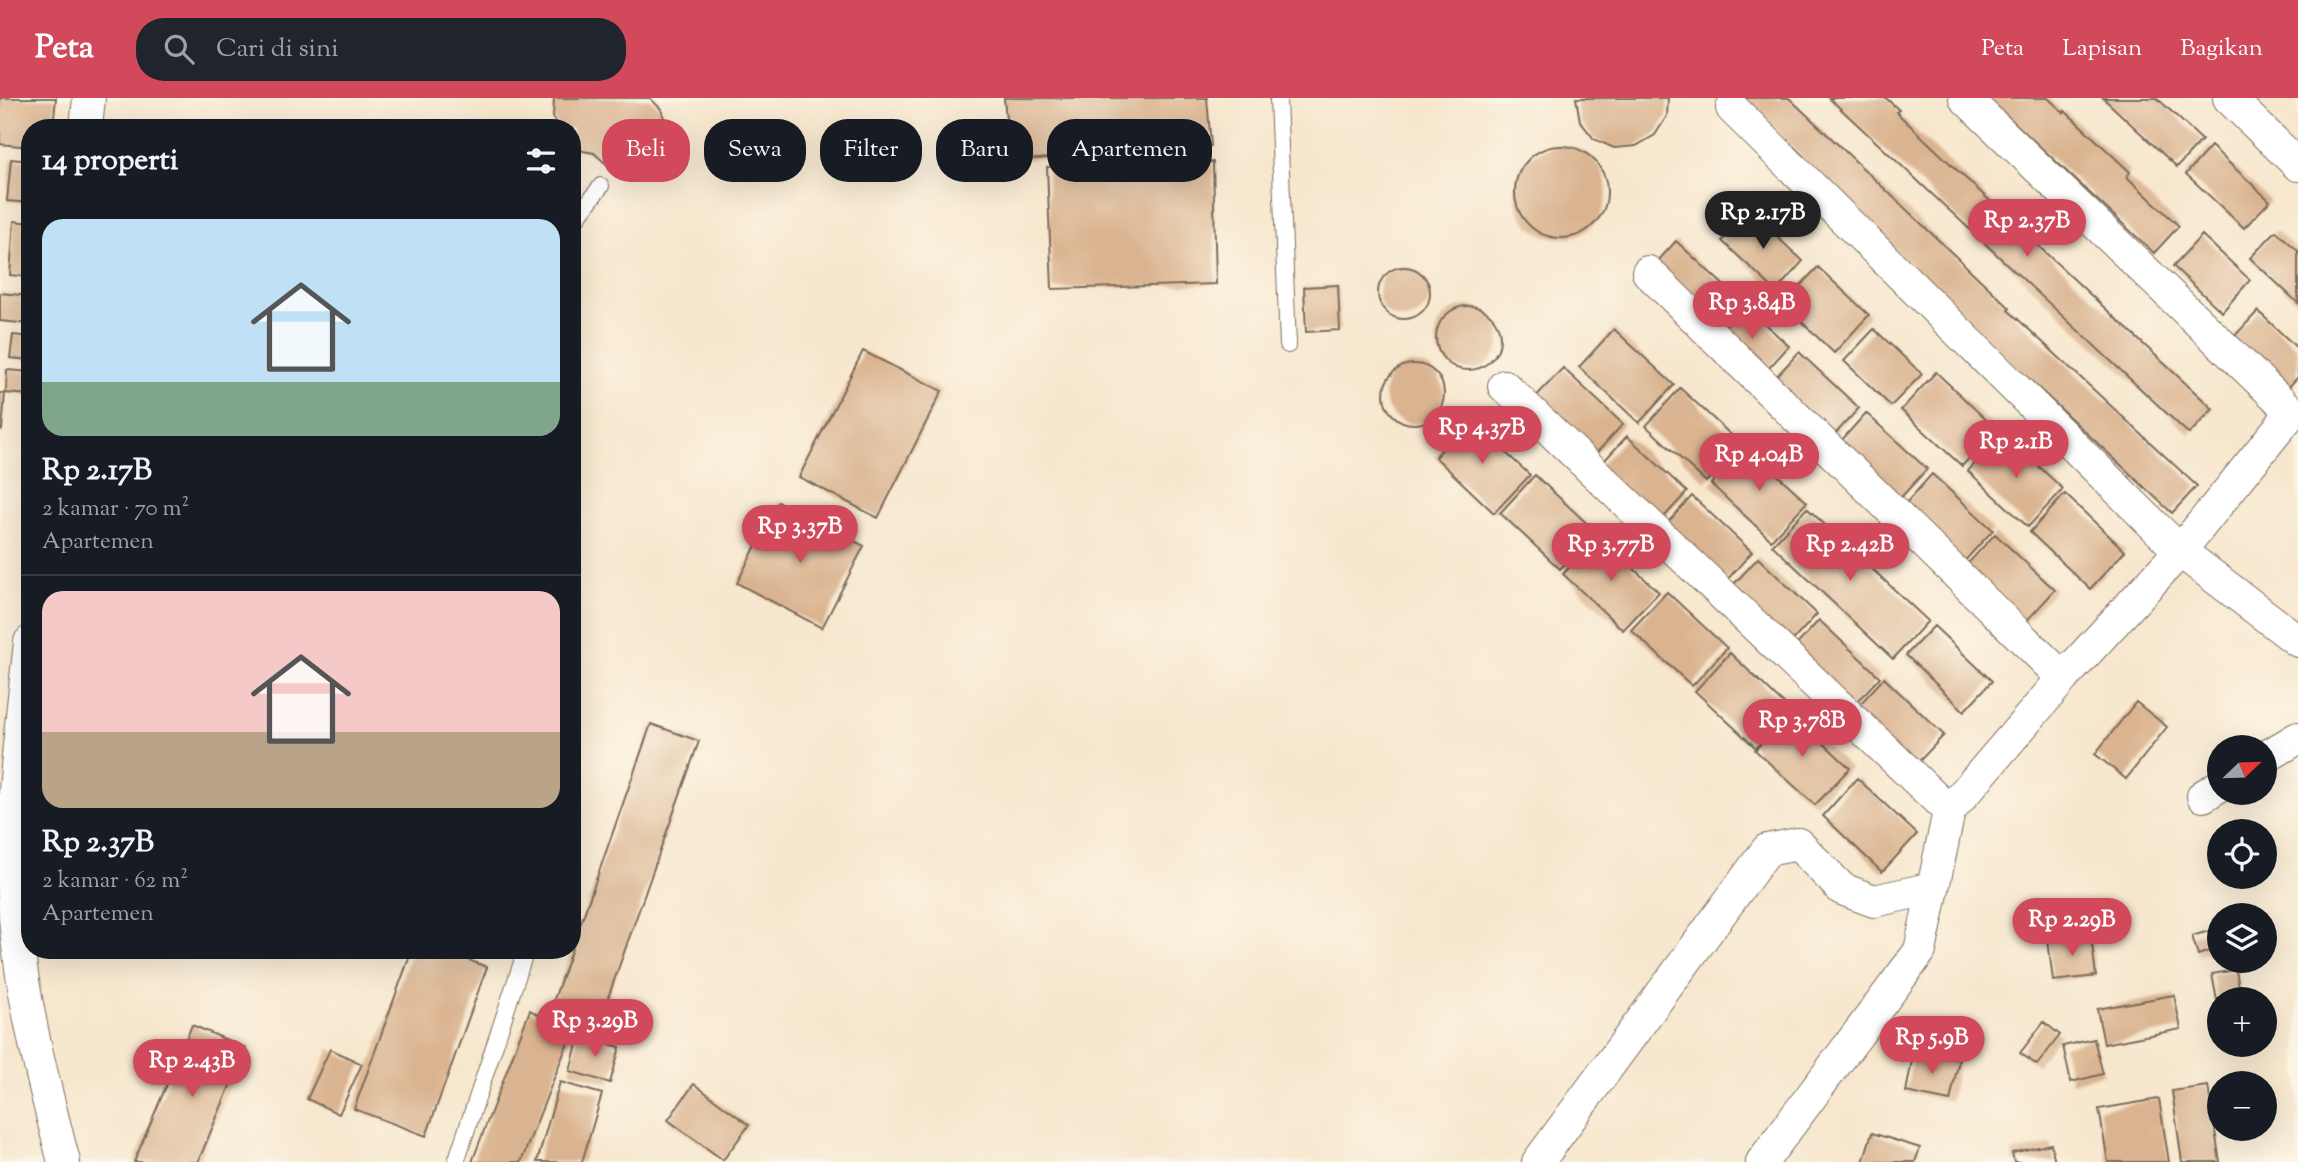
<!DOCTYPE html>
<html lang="id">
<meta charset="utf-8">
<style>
body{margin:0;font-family:"Sorts Mill Goudy",serif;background:#20242c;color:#f1f3f6;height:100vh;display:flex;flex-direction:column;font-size:26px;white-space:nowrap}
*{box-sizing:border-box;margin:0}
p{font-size:23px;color:#9ea1a6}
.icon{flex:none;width:38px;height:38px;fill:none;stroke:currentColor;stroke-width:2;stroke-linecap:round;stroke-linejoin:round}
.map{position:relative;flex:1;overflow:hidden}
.side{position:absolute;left:21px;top:21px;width:560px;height:840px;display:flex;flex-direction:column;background:#171b24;border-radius:28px;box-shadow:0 7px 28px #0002}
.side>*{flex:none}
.top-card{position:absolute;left:602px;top:21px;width:665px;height:63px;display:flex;gap:14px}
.needle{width:46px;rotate:67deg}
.tools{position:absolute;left:2207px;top:637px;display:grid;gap:14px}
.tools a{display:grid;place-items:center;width:70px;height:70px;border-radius:50%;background:#171b24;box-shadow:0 7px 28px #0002;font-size:35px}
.price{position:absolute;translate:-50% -60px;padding:0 16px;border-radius:24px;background:#d1495b;color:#fff;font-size:23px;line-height:46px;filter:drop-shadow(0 2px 4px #0008)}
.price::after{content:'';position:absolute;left:50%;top:42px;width:21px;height:16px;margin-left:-10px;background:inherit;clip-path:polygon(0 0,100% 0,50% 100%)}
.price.current{background:#222;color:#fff}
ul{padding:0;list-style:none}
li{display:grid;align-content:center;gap:14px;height:371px;padding:0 21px}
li+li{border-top:2px solid #363941}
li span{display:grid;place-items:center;height:217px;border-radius:21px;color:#555}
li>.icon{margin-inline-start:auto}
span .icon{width:126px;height:126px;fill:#fffc;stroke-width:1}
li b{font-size:30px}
h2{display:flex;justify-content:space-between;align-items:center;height:84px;padding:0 21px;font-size:30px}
.chip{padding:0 24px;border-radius:28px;background:#171b24;box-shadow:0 7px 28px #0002;font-size:24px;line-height:63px}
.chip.current{background:#d1495b;color:#fff}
header{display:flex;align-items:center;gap:42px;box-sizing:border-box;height:98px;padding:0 35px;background:#d1495b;color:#fff}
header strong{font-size:33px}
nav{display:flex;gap:38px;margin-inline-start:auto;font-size:24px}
.search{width:490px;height:63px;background:#20242c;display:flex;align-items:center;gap:18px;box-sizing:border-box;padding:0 24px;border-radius:28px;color:#9ea1a6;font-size:26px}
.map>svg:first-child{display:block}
</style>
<header>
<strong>Peta</strong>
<div class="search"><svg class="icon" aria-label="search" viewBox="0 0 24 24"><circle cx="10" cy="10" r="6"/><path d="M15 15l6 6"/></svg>Cari di sini</div>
<nav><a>Peta</a><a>Lapisan</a><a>Bagikan</a></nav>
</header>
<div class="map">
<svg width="2298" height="1064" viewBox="0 0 2298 1064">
<rect width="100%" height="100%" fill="#fcf5e5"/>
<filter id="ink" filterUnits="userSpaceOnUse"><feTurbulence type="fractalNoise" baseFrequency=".0143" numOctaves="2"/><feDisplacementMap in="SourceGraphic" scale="14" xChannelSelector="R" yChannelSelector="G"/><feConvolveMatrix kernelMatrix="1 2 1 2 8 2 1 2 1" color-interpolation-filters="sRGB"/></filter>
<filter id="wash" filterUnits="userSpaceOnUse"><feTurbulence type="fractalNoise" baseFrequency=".00686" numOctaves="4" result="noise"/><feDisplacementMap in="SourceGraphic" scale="28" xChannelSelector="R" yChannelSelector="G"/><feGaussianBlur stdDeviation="1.57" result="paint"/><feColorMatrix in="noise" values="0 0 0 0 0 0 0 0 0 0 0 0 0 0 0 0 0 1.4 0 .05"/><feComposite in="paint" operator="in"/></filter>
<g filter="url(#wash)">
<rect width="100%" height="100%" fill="#f7e7ce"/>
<g id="blocks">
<path fill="#dab490" d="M0 0H56L53 30H30V49L0 46Z
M554 0H650L661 11 666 26V41L660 55 649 66 634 72 618 71 605 65 594 55 583 53 572 47V30H558L553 19Z
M1004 0H1207L1211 48 1010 63Z
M1576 0H1668L1667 18 1655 37 1636 48 1614 50 1594 41 1580 23Z
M1742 0H1789L2010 210 2008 212 2197 388 2172 415 1984 239Z
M1829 0H1886L1899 12 1896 14 1960 75 2213 311 2189 336Z
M1988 0H2048L2064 15 2065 13 2130 74 2127 79 2179 128 2154 155Z
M2103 0H2157L2202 42 2177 69Z
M2211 48 2270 103 2244 130 2186 76Z
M1515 94a46 46 0 1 1 92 0a46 46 0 1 1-92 0Z
M11 61 30 63V105L7 103Z
M1213 64 1216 186 1052 191 1047 69Z
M1749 113 1803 163 1776 193 1722 143Z
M14 123 30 125V179L10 177Z
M2276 133 2298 153V205L2250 160Z
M2202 137 2250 182 2222 214 2173 168Z
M1676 143 1730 193 1701 224 1648 174Z
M1378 195a26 26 0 1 1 52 0a26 26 0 1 1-52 0Z
M1818 169 1869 217 1834 255 1783 206Z
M1338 187 1340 232 1306 234 1304 189Z
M0 195 30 198V226L0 223Z
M1744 207 1789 248 1760 280 1716 238Z
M1436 240a32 32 0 1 1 64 0a32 32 0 1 1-64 0Z
M2258 213 2298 251V279L2283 295 2229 244Z
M1614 231 1674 287 1639 325 1579 269Z
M1874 231 1922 276 1891 308 1844 263Z
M13 237 30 239V262L10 260Z
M863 253 942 293 878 420 799 379Z
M1799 254 1859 310 1824 348 1764 292Z
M1384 296a30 30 0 1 1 60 0a30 30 0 1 1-60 0Z
M1563 270 1623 326 1588 364 1527 308Z
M7 272 30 274V297L6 295Z
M1936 274 1996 331 1962 368 1901 312Z
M1680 290 1741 346 1706 384 1646 328Z
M0 295H5L2 332 0 331Z
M1866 315 1927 371 1892 409 1832 353Z
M1469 321 1530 377 1494 415 1435 359Z
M2003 335 2063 391 2028 429 1968 373Z
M1627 338 1687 394 1652 432 1593 375Z
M1746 348 1807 404 1771 442 1711 386Z
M1932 376 1993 432 1958 470 1898 414Z
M1535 377 1595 433 1560 471 1500 415Z
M2065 396 2125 453 2090 491 2030 434Z
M1692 398 1752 454 1718 492 1657 436Z
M778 404 864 448 822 530 737 485Z
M1807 410 1928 523 1893 561 1772 447Z
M1995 436 2055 492 2020 530 1960 474Z
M1598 438 1659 494 1623 532 1563 476Z
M1758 460 1817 516 1783 553 1723 498Z
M1667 494 1727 550 1692 588 1631 532Z
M1819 522 1880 579 1845 617 1785 560Z
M1934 528 1992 583 1964 613 1906 557Z
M1730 555 1790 612 1756 650 1695 593Z
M1884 580 1944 637 1909 674 1849 618Z
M2136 604 2167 629 2126 681 2095 656Z
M1790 614 1850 670 1815 707 1755 652Z
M651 626 699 643 599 925 552 907Z
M1857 680 1917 736 1882 774 1823 718Z
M2219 830V850L2198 857 2192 838Z
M2091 837 2096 878 2053 883 2048 842Z
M412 852H443L487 869 426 1038 354 1011Z
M2236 872 2241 901H2219L2218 908 2212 876Z
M2174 897 2181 931 2104 946 2097 911Z
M530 912 571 937 521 1064H472Z
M2044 924 2060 937 2037 967 2020 955Z
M192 927 246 950 198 1064H134Z
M579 938 620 949 610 985 570 973Z
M2094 941 2103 976 2071 984 2063 948Z
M330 951 362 966 339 1016 307 1001Z
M1914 952 1959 962 1950 1003 1906 994Z
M560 984 602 996 582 1064H537Z
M694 986 749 1027 723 1062 668 1022Z
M2208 988 2220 1064H2182L2172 993Z
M2159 1001 2169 1064H2108L2099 1011Z
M1872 1035 1920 1050 1915 1064H1863Z
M2051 1046 2055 1064H2014L2012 1055Z"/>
</g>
</g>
<g filter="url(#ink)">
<use href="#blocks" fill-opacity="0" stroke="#7d6c5c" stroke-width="2"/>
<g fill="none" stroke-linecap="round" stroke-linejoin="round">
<defs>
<path id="lane" d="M1278 0 1288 247
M572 126 601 88
M456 1064 526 852"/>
<path id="street" d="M2229 0 2298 67
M1732 10 2180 453 2298 543
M86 30 89 0
M1648 174 2063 580
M1504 288 1949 713
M30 544C20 638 6 736 16 830 24 910 44 987 64 1064
M2264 660 2298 640
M2203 698 2219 688
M1538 1064 1767 752 1798 746 1842 791 1874 803 1933 790
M1762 1064 1920 853 1949 713 2063 580 2180 453 2292 314 1965 0"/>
</defs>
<use href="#lane" stroke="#7d6c5c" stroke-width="18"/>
<use href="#street" stroke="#7d6c5c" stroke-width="34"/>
<use href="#lane" stroke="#fff" stroke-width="16"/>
<use href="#street" stroke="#fff" stroke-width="32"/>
</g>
</g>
</svg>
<div class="tools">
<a><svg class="needle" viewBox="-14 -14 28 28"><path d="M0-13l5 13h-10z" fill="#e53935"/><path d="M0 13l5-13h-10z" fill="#9ea1a6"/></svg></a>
<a><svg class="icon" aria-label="locate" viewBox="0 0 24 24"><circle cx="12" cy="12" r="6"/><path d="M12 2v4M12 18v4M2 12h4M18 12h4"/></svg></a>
<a><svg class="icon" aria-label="layers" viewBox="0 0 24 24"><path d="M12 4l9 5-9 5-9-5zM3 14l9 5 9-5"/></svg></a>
<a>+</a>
<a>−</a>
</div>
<b class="price current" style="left:1763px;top:153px">Rp 2.17B</b>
<b class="price" style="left:2027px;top:161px">Rp 2.37B</b>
<b class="price" style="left:1752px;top:243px">Rp 3.84B</b>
<b class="price" style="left:1482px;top:368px">Rp 4.37B</b>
<b class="price" style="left:2016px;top:382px">Rp 2.1B</b>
<b class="price" style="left:1759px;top:395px">Rp 4.04B</b>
<b class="price" style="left:800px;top:467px">Rp 3.37B</b>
<b class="price" style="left:1611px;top:485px">Rp 3.77B</b>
<b class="price" style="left:1850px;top:485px">Rp 2.42B</b>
<b class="price" style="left:1802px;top:661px">Rp 3.78B</b>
<b class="price" style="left:2072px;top:860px">Rp 2.29B</b>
<b class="price" style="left:595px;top:961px">Rp 3.29B</b>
<b class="price" style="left:1932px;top:978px">Rp 5.9B</b>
<b class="price" style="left:192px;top:1001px">Rp 2.43B</b>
<div class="top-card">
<a class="chip current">Beli</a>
<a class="chip">Sewa</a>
<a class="chip">Filter</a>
<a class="chip">Baru</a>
<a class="chip">Apartemen</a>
</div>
<section class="side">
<h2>14 properti<svg class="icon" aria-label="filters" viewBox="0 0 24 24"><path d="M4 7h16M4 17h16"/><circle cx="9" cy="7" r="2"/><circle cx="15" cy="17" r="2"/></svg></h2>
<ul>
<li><span style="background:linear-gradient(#bfe0f5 75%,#7fa58c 0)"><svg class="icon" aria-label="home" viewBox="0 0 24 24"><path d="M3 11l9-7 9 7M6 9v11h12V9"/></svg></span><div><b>Rp 2.17B</b><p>2 kamar · 70 m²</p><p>Apartemen</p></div></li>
<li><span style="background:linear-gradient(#f6c9c9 65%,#b9a48a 0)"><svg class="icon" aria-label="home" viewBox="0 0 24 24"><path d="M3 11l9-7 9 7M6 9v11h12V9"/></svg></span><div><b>Rp 2.37B</b><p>2 kamar · 62 m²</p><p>Apartemen</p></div></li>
</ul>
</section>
</div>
